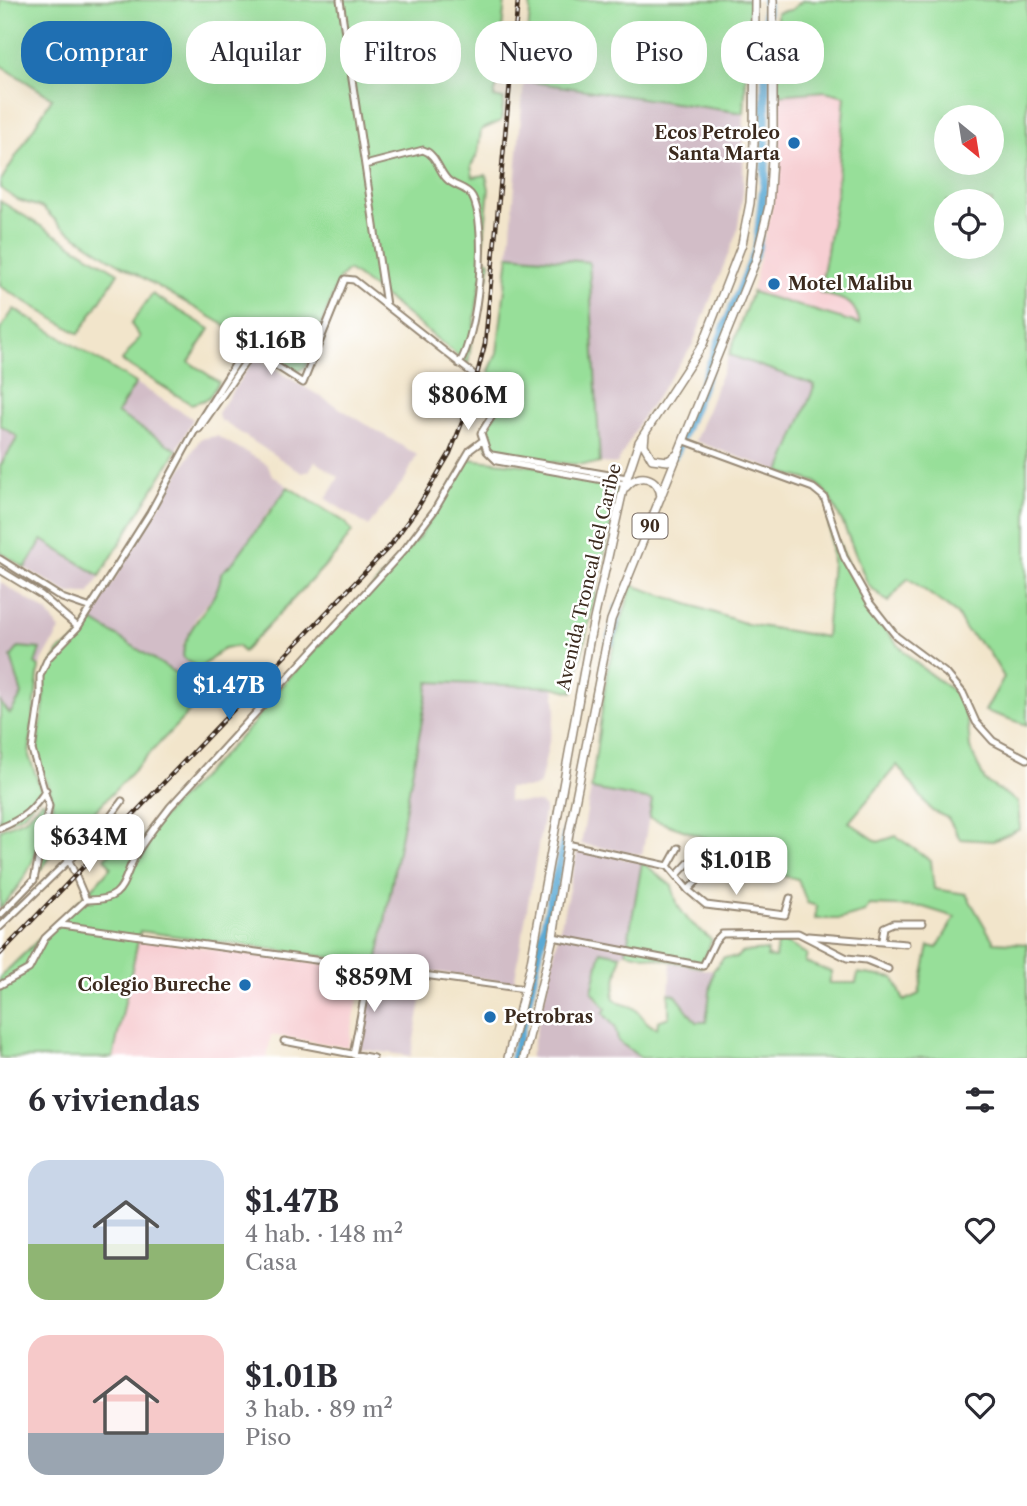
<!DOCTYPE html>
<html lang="es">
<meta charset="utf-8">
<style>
body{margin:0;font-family:"Libre Caslon Text",serif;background:#f7f7f7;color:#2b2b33;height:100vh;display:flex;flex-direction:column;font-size:26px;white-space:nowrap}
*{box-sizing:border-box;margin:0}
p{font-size:23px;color:#7c7c81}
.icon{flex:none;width:38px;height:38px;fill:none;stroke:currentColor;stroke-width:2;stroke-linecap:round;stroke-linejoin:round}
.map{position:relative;height:1058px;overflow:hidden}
.details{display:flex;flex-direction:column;background:#fff;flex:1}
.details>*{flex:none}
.hud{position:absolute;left:21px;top:21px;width:985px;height:63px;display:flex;gap:14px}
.needle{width:46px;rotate:150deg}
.controls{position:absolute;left:934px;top:105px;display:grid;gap:14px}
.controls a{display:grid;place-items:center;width:70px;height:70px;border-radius:50%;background:#fff;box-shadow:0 7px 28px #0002;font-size:35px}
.price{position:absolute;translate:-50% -60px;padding:0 16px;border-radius:14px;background:#fff;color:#222;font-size:23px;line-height:46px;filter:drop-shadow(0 2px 4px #0008)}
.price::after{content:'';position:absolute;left:50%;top:42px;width:21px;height:16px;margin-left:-10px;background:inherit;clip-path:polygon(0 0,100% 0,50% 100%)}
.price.selected{background:#1f6fb2;color:#fff}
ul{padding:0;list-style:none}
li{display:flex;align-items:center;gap:21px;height:175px;padding:0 28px}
li span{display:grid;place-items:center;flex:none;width:196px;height:140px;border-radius:21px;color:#555}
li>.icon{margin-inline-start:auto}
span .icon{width:84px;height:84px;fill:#fffc;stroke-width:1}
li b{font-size:30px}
h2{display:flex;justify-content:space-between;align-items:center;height:84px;padding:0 28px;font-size:30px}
.pill{padding:0 24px;border-radius:28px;background:#fff;box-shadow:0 7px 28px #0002;font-size:24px;line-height:63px}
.pill.selected{background:#1f6fb2;color:#fff}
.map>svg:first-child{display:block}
</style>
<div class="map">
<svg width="1027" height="1058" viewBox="0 0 1027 1058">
<rect width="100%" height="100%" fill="#fff"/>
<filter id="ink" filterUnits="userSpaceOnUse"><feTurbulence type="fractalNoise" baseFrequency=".0143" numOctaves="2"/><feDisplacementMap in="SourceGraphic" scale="14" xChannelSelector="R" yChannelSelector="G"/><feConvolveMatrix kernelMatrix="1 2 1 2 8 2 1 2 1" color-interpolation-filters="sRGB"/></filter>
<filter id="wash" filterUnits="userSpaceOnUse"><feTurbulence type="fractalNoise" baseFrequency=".00686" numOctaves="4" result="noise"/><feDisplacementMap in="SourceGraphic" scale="28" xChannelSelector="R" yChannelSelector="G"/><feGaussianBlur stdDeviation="1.57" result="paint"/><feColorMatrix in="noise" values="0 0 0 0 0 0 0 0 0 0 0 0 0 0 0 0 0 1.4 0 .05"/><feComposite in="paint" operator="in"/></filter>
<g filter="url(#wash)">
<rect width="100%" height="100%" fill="#f2e5cb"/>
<path fill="#f7cfd3" d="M825 91 845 96 836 197 821 293 850 302 856 308 860 324 752 292 773 201 777 95Z
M138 938 364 970 348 1047 271 1035 267 1058H113Z"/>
<path fill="#d2bdc7" d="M524 81 744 113 743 192 737 232 692 346 640 421 617 464 600 463 589 262 509 255Z
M729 355 815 385 780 472 695 441Z
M255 357 417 455 405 479 368 526 326 499 339 477 315 461 309 471 302 473 219 419 218 413Z
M136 383 193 419 177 450 117 413Z
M0 425 18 437 0 466Z
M217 436 267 464 272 475 290 488 270 509 233 562 221 573 220 587 197 616 183 644V657L199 669 192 684 90 619 200 439Z
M41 540 100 576 90 593 70 594 25 568Z
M0 582 47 612 60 630 39 667 35 664 40 650 22 694 10 714 0 702Z
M429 681 554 687 556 709 540 784 532 788H508V801L540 803 545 807 514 983 377 964Z
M591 789 652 800 642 855 581 844Z
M578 850 642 862 626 952 621 955 601 951 592 991 596 999 607 1010 604 1013 615 1027 619 1041 641 1058H530Z
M671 963 713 971 706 1022H696L676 995 669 993Z
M375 971 425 979 411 1056 360 1049Z"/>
<path fill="#97df99" stroke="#69845c" stroke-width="2" fill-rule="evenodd" d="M0 0H505L501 40 509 44 505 85H497L494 97 504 99 501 121 481 130 478 153 471 166 473 177 486 175 489 189 482 257 490 261 488 278 481 279 468 364 379 292 348 270 339 279 306 366 296 372 242 335 112 260 61 226 43 208 18 200 0 188V182L52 98 0 65Z
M531 0H750L744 113 524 81Z
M803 0H1027V725L985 711 1004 677 988 651 965 629 957 614 908 578 888 602 868 585 842 521 828 495 816 482 780 472 815 385 729 355 752 292 860 324C854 298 843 300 820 293L836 197 845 96 825 91 777 95V12L791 10ZM947 117H992V163H947ZM947 201H992V247H947Z
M0 201 118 273 79 334 0 286Z
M509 255 589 262 600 463C584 467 505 459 491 450 487 447 484 439 485 435 486 421 501 409 507 397L489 371 497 353Z
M152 294 210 329 189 362 219 382 208 399 191 404 122 361 140 337 131 324Z
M14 309 136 383 117 413 177 450 100 576 42 540 25 568 0 552V466L18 437 0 425V330Z
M468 459 581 471 620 486 573 692 554 687 429 682 377 964 140 931 113 1058H0V977L97 883 111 867 105 858 124 840 133 847 253 724 273 695 420 536Z
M288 487 345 522 352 531 338 552 243 652 238 646 224 648 199 669 183 657C183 624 219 605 221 573L233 562Z
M829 518C851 574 867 617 912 659 926 673 944 683 960 696L968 724 970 748 985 781 1018 802 1020 829 993 841 960 839 948 818 932 811 897 765 849 822 878 842 896 836 931 861 934 889 966 894 994 942 1027 944V1058H641L618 1041 615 1027 603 1013 606 1009 592 991 601 951 621 955 613 997C621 1007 627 1003 634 1008 643 1015 644 1024 657 1028L658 1021 669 1017V993L676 995 696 1022H706L713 971 724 957 736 958 742 952 767 950V957L775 958 777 944 784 942 807 954 805 962 832 972 829 983H856L858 973 894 978 904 1001 919 994 929 946 937 948 955 917 923 907 869 905 865 912 840 919H815L817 906 807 903 798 879 740 867 745 857 737 849 649 818 652 800 591 789 608 666 632 585 747 624 826 637 832 562Z
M90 619 207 693 81 826 64 838 41 870 38 865 53 812 51 794 36 756 44 702 43 681 59 651 77 640Z
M19 647 40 649 35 664 39 667 29 756 42 792 23 815 0 824V702L10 714 22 694 11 657Z
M42 801 45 802C39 852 34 871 0 909V829L25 819Z
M642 862 672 886 678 906 689 921 712 940 701 967 626 952Z"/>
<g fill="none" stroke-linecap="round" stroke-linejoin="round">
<path stroke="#5baad5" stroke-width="9" d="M674 455 757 248 765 178 766 0
M610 642 618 608
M514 1058 567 830"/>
</g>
</g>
<g filter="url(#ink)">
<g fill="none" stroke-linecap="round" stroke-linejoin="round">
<defs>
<path id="minor" d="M340 0 386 305
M365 165 423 150C436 154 438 169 446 178 453 187 466 186 472 196 489 226 478 336 459 364
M199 429 253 351
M685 441 813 488 824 497 844 557 870 603 896 636 947 674 963 693 976 722 993 741 1027 759
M492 455 627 478
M0 559 62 598 88 607
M0 570 41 595 78 627
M0 828C23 819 33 810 46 790
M567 844 668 866 688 890
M68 858 86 900
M668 866 678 848
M709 869 688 890 706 905 785 915 790 898
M677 875 694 857
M0 915 34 880 49 806 32 750 40 696V676L48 658 78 627 150 513 201 419 243 352 253 351 303 383 345 279 354 280 477 377 498 399 497 408 481 433 487 451 497 461 625 484
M61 925 525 989
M0 927 103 827 122 801
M808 936 906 944
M553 937 703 966 715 941 722 934 798 933 847 958 866 960 888 969
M882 940 884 927 893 923H923
M0 985 29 969 45 938 86 900C128 901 120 882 137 853 146 837 159 822 170 807L405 549 434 511 470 450 482 441
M284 1041 373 1058
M353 1055 370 967"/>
<path id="highway" d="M645 434 644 445 652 459 668 461 679 453
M626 487C639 471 659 477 661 497
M508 1058 530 968 590 637 623 490 639 442 703 344 742 244 750 203 754 143 755 0
M524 1058 553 937 569 833 611 620 756 260 769 206 773 143V0"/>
</defs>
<use href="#minor" stroke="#968874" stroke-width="9"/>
<use href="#highway" stroke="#968874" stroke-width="10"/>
<use href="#minor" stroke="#fff" stroke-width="5"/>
<use href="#highway" stroke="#fff" stroke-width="7"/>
<defs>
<path id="rail" d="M0 954 390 546 418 507 450 453 469 405 485 344 518 0"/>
</defs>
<use href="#rail" stroke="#3b2a1e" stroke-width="4.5"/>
<use href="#rail" stroke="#fff" stroke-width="2" stroke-dasharray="5" stroke-linecap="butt"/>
</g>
</g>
<g fill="#1f6fb2" stroke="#fff" stroke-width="2.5">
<circle cx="794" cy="143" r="7"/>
<circle cx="774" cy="284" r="7"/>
<circle cx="245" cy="985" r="7"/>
<circle cx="490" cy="1017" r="7"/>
</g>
<g text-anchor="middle" stroke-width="5" stroke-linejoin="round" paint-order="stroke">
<rect fill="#fff" stroke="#766a62" stroke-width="2" x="632.5" y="513.5" width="35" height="25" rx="5"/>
<g font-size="16" font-weight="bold" fill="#3b2a1e">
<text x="650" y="532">90</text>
</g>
<g font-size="18" font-weight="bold" fill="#3b2a1e" stroke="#fff" text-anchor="end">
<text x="780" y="139">Ecos Petroleo<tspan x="780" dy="21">Santa Marta</tspan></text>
<text x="788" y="290" text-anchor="start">Motel Malibu</text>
<text x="231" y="991">Colegio Bureche</text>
<text x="504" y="1023" text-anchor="start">Petrobras</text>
</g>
<g font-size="18" fill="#3b2a1e" stroke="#fff">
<text transform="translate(589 577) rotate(-77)" y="6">Avenida Troncal del Caribe</text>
</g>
</g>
</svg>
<div class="controls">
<a><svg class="needle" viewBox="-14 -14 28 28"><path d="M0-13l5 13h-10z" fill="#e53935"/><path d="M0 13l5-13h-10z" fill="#7c7c81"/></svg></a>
<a><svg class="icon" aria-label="locate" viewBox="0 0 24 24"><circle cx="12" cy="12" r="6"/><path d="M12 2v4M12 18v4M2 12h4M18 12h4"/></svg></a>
</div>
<b class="price" style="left:271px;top:377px">$1.16B</b>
<b class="price" style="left:468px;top:432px">$806M</b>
<b class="price selected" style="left:229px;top:722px">$1.47B</b>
<b class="price" style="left:89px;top:874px">$634M</b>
<b class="price" style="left:736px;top:897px">$1.01B</b>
<b class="price" style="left:374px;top:1014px">$859M</b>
<div class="hud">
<a class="pill selected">Comprar</a>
<a class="pill">Alquilar</a>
<a class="pill">Filtros</a>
<a class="pill">Nuevo</a>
<a class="pill">Piso</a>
<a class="pill">Casa</a>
</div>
</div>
<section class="details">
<h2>6 viviendas<svg class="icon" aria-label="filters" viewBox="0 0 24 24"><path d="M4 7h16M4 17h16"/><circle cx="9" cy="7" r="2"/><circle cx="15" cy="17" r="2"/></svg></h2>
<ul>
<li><span style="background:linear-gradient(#c9d6e8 60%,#8fb573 0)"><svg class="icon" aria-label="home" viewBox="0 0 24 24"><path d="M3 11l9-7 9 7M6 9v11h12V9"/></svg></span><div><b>$1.47B</b><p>4 hab. · 148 m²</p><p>Casa</p></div><svg class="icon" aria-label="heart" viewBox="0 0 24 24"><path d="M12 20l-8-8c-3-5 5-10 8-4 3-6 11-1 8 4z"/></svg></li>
<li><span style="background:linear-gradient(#f6c9c9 70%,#9aa5b1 0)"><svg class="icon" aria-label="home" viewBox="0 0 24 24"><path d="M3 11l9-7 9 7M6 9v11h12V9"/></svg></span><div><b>$1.01B</b><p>3 hab. · 89 m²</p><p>Piso</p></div><svg class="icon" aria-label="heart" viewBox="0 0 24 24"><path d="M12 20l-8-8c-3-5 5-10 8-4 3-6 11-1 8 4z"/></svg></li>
</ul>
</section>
